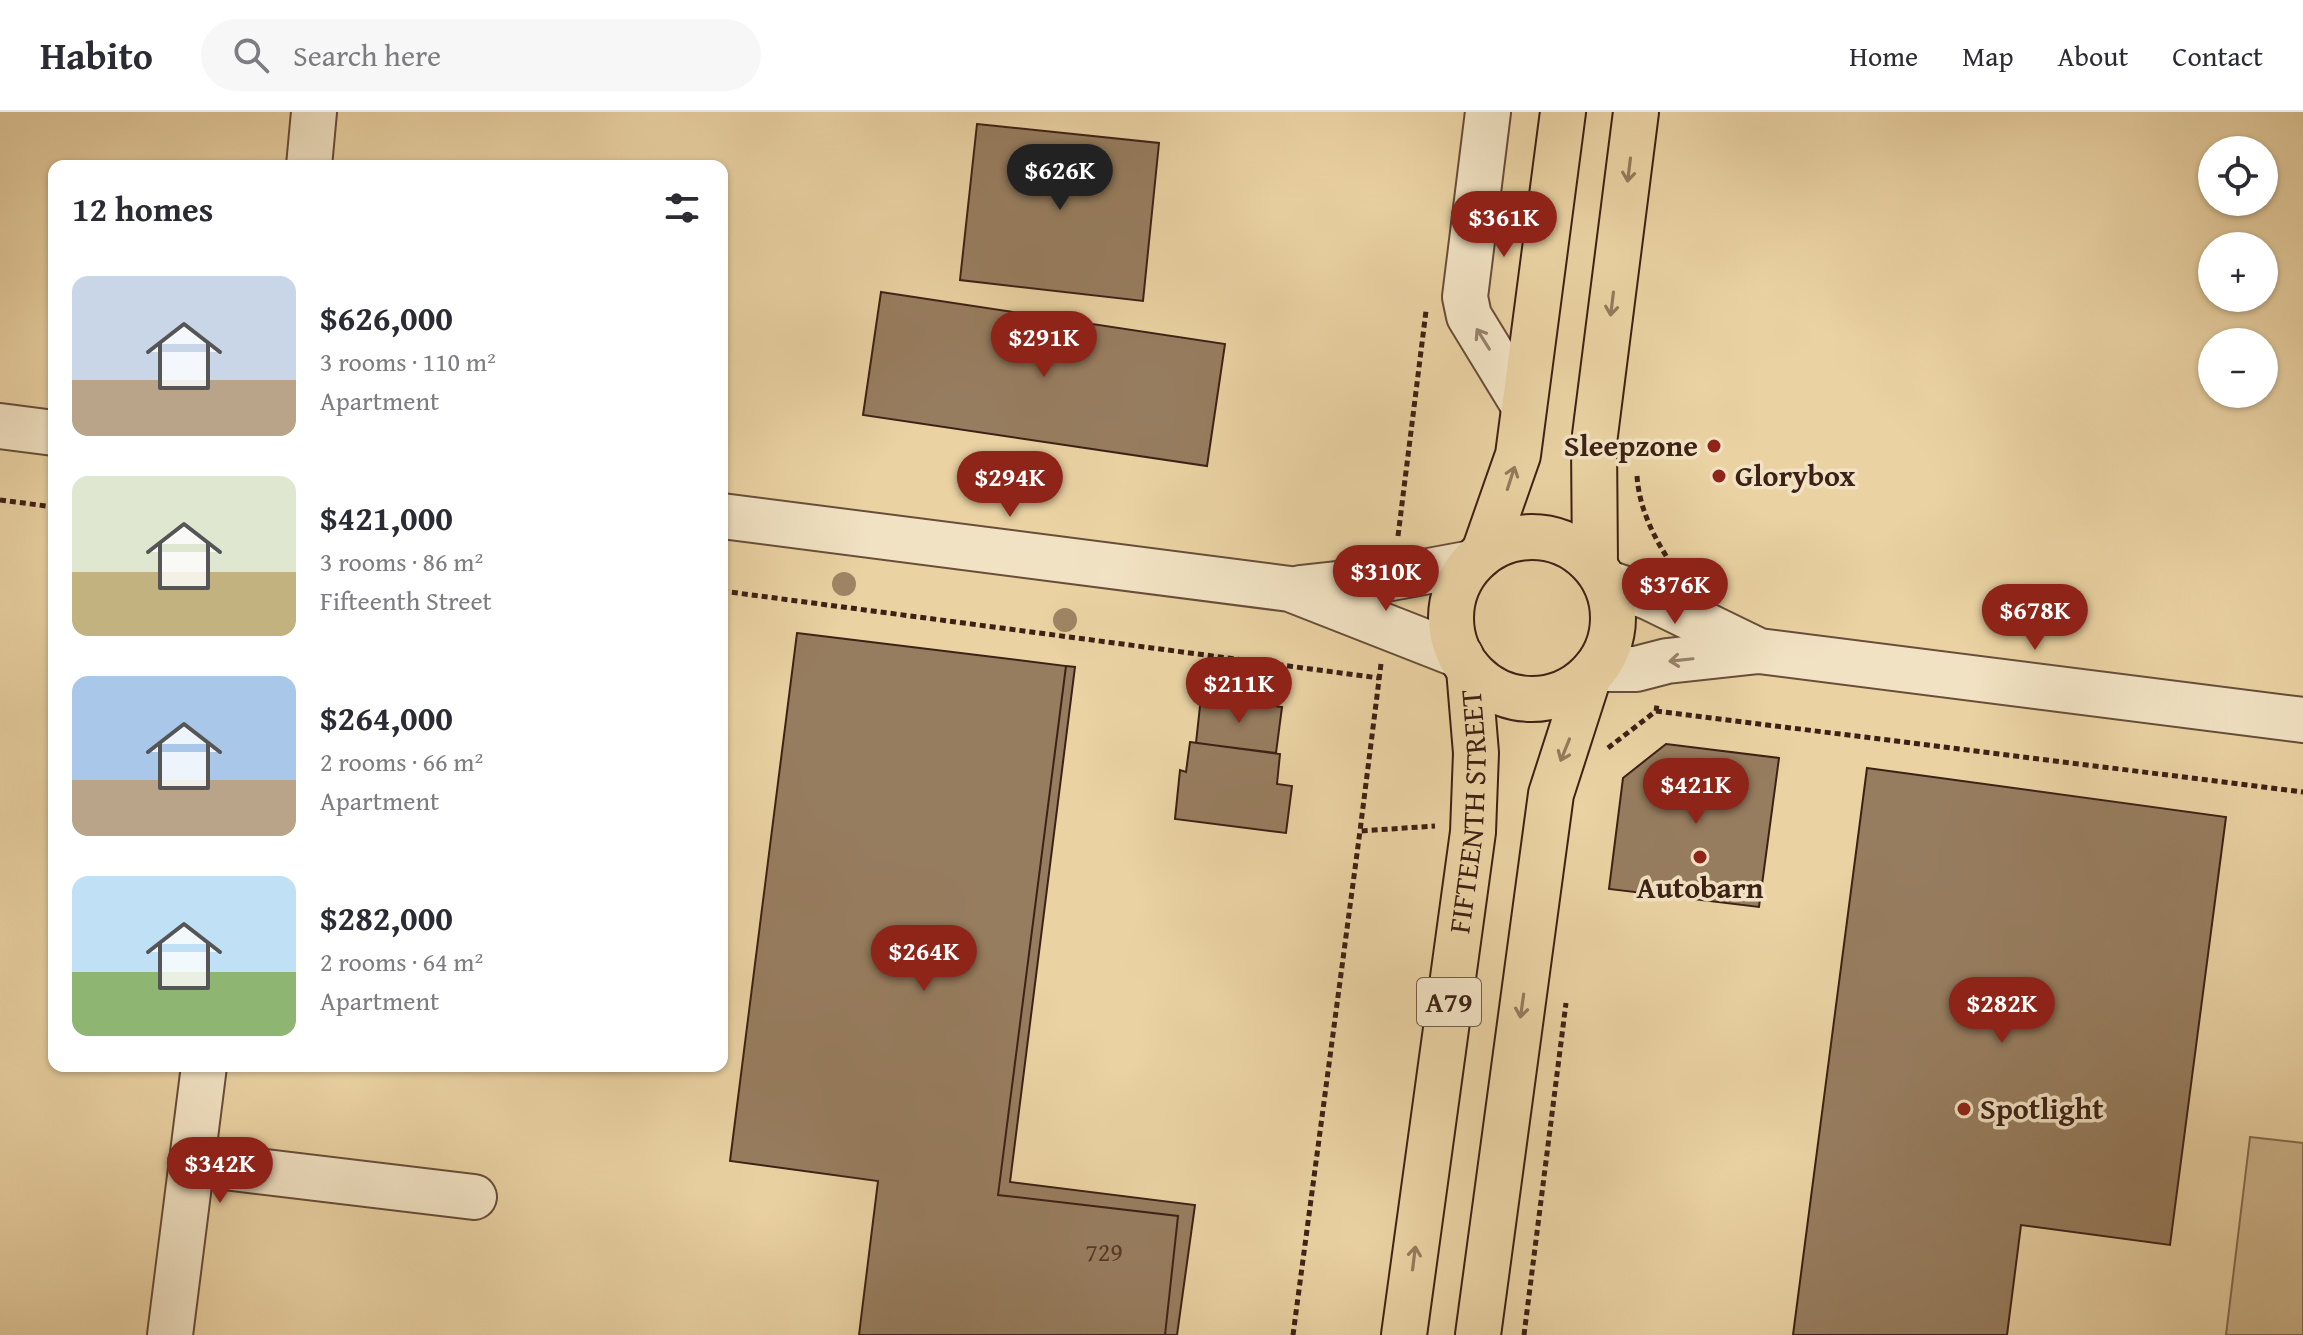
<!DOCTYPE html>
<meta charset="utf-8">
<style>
body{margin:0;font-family:"Gentium Book Plus",serif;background:#f7f7f7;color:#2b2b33;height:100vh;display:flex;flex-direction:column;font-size:30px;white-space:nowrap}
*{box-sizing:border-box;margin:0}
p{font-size:26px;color:#7c7c81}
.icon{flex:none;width:44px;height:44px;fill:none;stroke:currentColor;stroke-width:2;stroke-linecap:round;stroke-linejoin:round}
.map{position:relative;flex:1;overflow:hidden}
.sheet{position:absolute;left:48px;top:48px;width:680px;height:912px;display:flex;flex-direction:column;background:#fff;border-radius:16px;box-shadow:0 2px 6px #0004}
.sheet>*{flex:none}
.tools{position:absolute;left:2198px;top:24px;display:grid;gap:16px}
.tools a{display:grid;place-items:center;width:80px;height:80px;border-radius:50%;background:#fff;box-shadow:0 2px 6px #0004;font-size:40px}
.price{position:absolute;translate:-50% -68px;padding:0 18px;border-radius:28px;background:#8f2418;color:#fff;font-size:26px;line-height:52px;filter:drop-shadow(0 2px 4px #0008)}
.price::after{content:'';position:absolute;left:50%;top:48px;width:24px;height:18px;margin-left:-12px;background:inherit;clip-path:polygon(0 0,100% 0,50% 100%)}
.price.active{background:#222;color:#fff}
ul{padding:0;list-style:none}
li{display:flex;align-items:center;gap:24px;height:200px;padding:0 24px}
li span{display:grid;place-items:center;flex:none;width:224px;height:160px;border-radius:16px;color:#555}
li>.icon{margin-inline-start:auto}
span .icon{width:96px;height:96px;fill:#fffc;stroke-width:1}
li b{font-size:34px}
h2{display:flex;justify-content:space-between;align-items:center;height:96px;padding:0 24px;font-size:34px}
header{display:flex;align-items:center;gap:48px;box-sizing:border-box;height:112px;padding:0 40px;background:#fff;border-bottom:2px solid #e1e1e2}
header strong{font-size:38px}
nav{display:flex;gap:44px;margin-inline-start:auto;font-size:28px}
.search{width:560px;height:72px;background:#f7f7f7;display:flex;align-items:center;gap:20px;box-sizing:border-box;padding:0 28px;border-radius:44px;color:#7c7c81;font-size:30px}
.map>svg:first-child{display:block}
</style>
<header>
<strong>Habito</strong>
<div class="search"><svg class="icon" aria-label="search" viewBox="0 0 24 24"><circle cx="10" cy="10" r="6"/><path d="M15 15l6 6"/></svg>Search here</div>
<nav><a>Home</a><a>Map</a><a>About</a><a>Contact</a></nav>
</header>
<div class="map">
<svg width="2303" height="1223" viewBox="0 0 2303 1223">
<rect width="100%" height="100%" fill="#ead2a3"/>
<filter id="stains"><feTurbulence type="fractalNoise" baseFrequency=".0025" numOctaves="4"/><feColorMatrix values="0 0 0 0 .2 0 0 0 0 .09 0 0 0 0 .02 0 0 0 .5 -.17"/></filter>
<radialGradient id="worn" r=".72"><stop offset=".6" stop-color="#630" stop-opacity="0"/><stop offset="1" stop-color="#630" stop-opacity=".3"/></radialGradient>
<path fill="#cdb48b" stroke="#856a50" stroke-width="2" d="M2250 1025 2303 1031V1223H2226Z"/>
<path fill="#977d5f" stroke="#3d2116" stroke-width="2" d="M977 12 1159 31 1143 189 960 168Z
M881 180 1225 232 1207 354 863 303Z
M797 521 1066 554 998 1083 1178 1104 1165 1223H859L878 1069 730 1049Z
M1066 554 1075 555 1010 1070 1195 1093 1177 1223H1165L1178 1104 998 1083Z
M1201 585 1282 595 1276 641 1196 631Z
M1190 630 1280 642 1277 672 1292 674 1286 721 1175 707 1180 658 1186 660Z
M1666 632 1779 646 1759 795 1609 777 1623 666Z
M1867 656 2226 705 2170 1133 2021 1113 2007 1223H1793Z"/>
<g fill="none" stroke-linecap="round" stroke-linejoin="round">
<defs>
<path id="minor" d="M1488 0 1465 185 1469 204 1524 294
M309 54 314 0
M0 314 54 321
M722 404 1290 477 1461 544
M1605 470 1648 485 1759 539
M1300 476 1391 466 1472 451
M1595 557H1636L1667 549 1759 539 2303 608
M191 1051 474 1085
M170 1223 204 954"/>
<g id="highway">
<circle cx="1532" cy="506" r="81"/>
<path d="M1484 440 1518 343 1563 0"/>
<path d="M1595 454 1594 331 1636 0"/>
<path id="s1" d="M1404 1223 1473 720 1476 641 1469 557"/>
<path d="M1478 1223 1551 682 1589 564"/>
</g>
</defs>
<use href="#minor" stroke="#684d39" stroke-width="48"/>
<use href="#highway" stroke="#3d2116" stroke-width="48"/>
<path stroke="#3d2116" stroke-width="5" stroke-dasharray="6 4" stroke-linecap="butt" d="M1637 364C1639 395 1653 424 1670 450
M0 388 54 395
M1398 424 1426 199
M722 479 1379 566
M1381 552 1360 719 1435 714
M1656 599 2303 680
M1608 636 1656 599 1657 593
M1293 1223 1360 719
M1524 1223 1566 891"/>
<use href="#minor" stroke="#f1e2c3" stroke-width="44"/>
<use href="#highway" stroke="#ead2a3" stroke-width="44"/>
</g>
<g fill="#9f8565">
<circle cx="844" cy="472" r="12"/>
<circle cx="1065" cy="508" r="12"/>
</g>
<defs><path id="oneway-shaft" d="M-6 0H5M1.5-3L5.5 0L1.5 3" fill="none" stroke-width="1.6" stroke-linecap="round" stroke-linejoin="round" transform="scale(2)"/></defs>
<g stroke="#947a5c">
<use href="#oneway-shaft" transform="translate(1629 58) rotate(97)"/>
<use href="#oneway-shaft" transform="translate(1612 192) rotate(97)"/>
<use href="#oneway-shaft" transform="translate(1511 366) rotate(-72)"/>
<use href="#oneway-shaft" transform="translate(1565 638) rotate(112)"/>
<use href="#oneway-shaft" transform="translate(1522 894) rotate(98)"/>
<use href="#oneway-shaft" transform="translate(1414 1146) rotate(-83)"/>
</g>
<g stroke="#97826c">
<use href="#oneway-shaft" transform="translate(1483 227) rotate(-122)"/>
<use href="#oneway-shaft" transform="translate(1681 548) rotate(174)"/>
</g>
<g fill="#8f2418" stroke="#f1e2c3" stroke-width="3">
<circle cx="1714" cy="334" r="8"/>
<circle cx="1719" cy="364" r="8"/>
<circle cx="1700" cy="745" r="8"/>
<circle cx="1964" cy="997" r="8"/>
</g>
<g text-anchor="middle" stroke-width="7" stroke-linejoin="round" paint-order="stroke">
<g font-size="26" fill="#543828">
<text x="1104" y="1149">729</text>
</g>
<rect fill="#f1e2c3" stroke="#735b4a" stroke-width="2" x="1417" y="866" width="64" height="48" rx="6"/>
<g font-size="28" font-weight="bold" fill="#3d2116">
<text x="1449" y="900">A79</text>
</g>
<g font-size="30" font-weight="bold" fill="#3d2116" stroke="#f1e2c3" text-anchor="start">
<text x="1698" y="344" text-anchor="end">Sleepzone</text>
<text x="1735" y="374">Glorybox</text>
<text x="1700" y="786" text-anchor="middle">Autobarn</text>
<text x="1980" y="1007">Spotlight</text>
</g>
<g font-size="30" fill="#3d2116" stroke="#f1e2c3">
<text dy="10" stroke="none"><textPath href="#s1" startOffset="528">FIFTEENTH STREET</textPath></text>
</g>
</g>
<rect width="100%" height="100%" filter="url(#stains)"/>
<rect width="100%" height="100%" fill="url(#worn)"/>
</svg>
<div class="tools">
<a><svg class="icon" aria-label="locate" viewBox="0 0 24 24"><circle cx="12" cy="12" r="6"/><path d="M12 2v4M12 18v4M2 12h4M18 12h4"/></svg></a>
<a>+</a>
<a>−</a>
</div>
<b class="price active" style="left:1060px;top:100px">$626K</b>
<b class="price" style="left:1504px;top:147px">$361K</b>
<b class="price" style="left:1044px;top:267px">$291K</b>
<b class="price" style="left:1010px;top:407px">$294K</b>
<b class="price" style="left:1386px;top:501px">$310K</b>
<b class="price" style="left:1675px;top:514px">$376K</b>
<b class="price" style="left:2035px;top:540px">$678K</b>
<b class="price" style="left:1239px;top:613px">$211K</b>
<b class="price" style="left:1696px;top:714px">$421K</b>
<b class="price" style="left:924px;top:881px">$264K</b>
<b class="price" style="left:2002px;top:933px">$282K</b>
<b class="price" style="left:220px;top:1093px">$342K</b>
<section class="sheet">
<h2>12 homes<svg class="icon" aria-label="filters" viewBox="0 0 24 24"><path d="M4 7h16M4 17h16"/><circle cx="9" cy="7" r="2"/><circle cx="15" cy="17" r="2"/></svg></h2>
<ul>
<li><span style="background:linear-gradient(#c9d6e8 65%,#b9a48a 0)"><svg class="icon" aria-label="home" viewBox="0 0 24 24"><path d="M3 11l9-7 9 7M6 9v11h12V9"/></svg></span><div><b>$626,000</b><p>3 rooms · 110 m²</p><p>Apartment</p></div></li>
<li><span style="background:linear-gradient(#dfe7d0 60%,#c2b280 0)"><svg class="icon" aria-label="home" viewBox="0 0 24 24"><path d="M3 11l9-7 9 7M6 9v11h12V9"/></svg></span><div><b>$421,000</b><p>3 rooms · 86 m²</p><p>Fifteenth Street</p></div></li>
<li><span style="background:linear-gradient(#a9c7e8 65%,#b9a48a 0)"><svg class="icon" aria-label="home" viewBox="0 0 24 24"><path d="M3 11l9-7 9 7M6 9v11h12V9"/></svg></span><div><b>$264,000</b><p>2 rooms · 66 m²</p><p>Apartment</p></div></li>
<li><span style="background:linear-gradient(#bfe0f5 60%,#8fb573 0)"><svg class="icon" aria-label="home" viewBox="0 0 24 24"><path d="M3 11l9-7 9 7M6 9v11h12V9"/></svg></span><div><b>$282,000</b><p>2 rooms · 64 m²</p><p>Apartment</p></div></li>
</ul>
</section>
</div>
